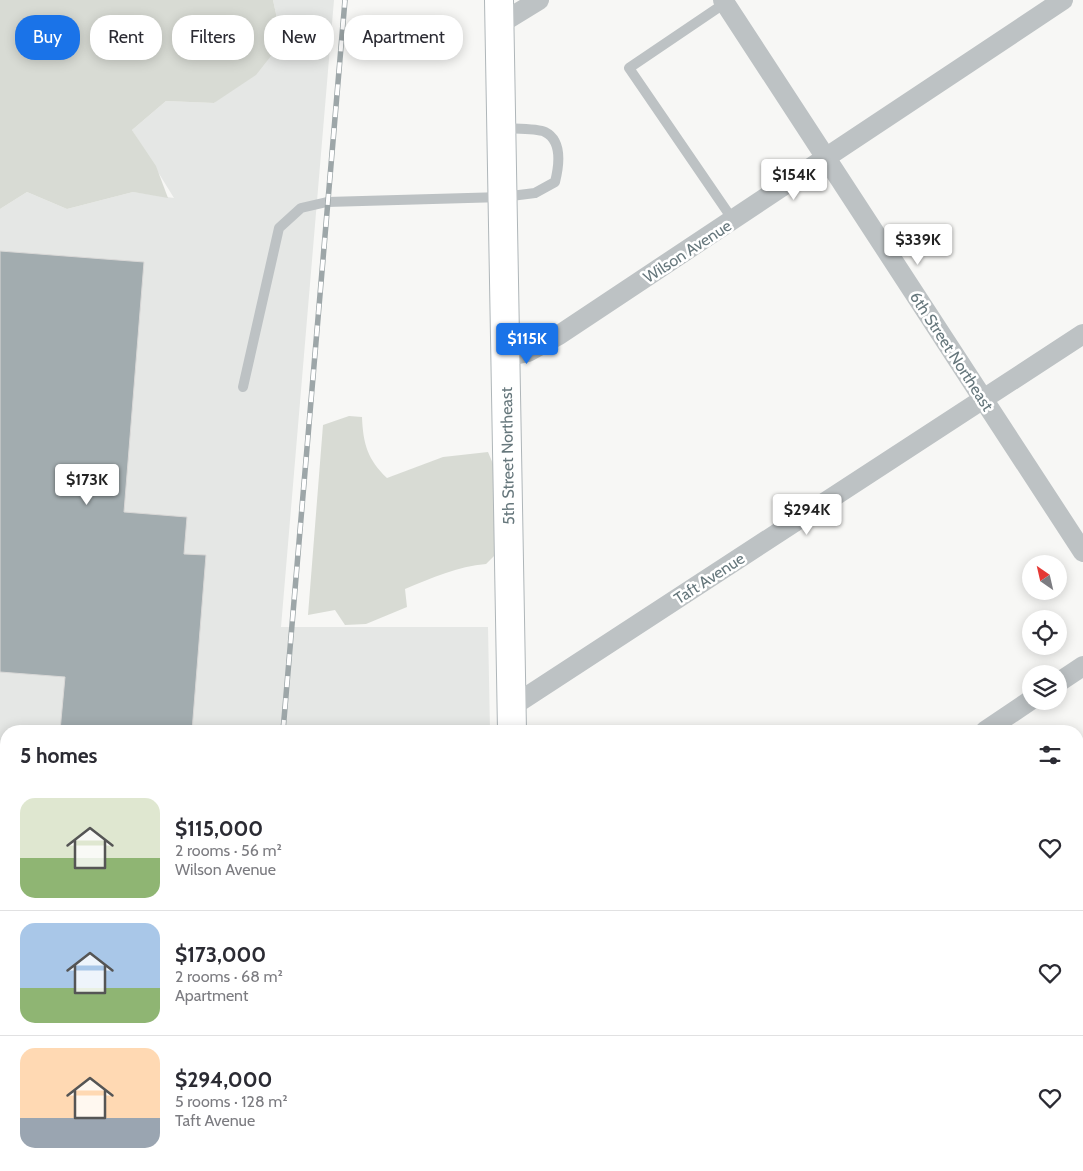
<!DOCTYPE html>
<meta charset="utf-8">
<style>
body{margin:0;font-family:Cabin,sans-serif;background:#f2f2f3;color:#2b2b33;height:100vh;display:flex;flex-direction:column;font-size:19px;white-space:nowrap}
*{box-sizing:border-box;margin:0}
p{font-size:16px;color:#7c7c81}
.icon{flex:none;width:28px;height:28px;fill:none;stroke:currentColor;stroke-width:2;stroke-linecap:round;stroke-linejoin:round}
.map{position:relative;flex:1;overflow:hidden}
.panel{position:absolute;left:0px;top:725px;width:1084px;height:446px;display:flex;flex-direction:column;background:#fff;border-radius:20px 20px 0 0;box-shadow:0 2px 12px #0003}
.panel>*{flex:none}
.top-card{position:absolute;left:15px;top:15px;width:500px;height:45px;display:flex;gap:10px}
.needle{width:32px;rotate:326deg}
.fabs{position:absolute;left:1022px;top:555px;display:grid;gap:10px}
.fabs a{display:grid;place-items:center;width:45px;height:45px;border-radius:50%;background:#fff;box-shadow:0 2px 12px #0003;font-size:25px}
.price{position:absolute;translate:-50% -42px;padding:0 11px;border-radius:5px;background:#fff;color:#222;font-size:16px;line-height:32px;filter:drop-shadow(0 1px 2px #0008)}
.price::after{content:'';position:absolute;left:50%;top:30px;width:15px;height:11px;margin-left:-8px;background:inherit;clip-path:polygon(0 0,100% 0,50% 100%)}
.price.active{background:#1a73e8;color:#fff}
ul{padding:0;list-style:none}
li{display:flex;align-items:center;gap:15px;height:125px;padding:0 20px}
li+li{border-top:1px solid #e1e1e2}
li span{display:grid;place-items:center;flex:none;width:140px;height:100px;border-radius:15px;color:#555}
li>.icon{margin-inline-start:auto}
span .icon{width:60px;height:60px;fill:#fffc;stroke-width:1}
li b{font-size:21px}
h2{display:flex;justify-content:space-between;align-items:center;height:60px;padding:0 20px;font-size:21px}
.pill{padding:0 18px;border-radius:20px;background:#fff;box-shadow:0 2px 12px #0003;font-size:18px;line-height:45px}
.pill.active{background:#1a73e8;color:#fff}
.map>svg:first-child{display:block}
</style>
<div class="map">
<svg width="1083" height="1171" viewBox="0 0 1083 1171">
<rect width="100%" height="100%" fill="#f7f7f5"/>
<path fill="#e5e7e5" d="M273 0H334L281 627H488L490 731H6V1116L0 1115V209L27 192 67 209 133 192 174 198 132 130 166 101 214 103 282 42Z
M0 1152 6 1153V1165H105L154 1171H0Z
M183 1165H223L220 1171H164Z
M300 1165H539L530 1171H299Z"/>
<path fill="#d8dbd4" d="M0 0H273L282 42 256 75 214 103 166 101 132 130 156 166 168 198 133 192 67 209 27 192 0 209Z
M349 416 362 417C363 444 368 460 387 478L443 457 488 452 496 471 497 553 486 564C458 566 432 578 405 589L407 607 366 624 345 625 335 610 308 615 323 425Z"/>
<path fill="#a2acaf" stroke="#d9d8d7" d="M0 251 144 262 124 512 187 517 184 554 206 555 192 731H60L65 677 0 672Z"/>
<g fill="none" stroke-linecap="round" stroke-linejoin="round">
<defs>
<path id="secondary" d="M499 0 512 731
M714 1165 718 1171"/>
</defs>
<use href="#secondary" stroke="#afb6b9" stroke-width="30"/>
<path stroke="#bdc2c4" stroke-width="10" d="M725 3 629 68 733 220
M243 387 279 228 301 208 327 202 503 197 535 193 555 182C559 166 563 141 545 132 537 128 512 129 502 128
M0 1026 6 1027
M1077 1171 1083 1166"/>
<path stroke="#bdc2c4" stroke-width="20" d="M723 0 1083 552
M500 24 539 0
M505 357 528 352 559 335 1063 0
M1059 682 1083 666
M511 707 1083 334
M985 731 1031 700
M1078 999 1083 996
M822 1171 831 1165"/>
<path stroke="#bdc2c4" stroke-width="25" d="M0 1135 6 1136
M295 1165V1171"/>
<use href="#secondary" stroke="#fff" stroke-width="28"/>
<defs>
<path id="rail" d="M283 731 345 0
M248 1171V1165"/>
</defs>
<use href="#rail" stroke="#9da6a8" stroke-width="5.5"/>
<use href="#rail" stroke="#fff" stroke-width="4" stroke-dasharray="11" stroke-linecap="butt"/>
</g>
<g text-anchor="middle" stroke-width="5" stroke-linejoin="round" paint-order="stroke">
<g font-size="16" fill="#66777c" stroke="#fff">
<text transform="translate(687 251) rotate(-33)" y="6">Wilson Avenue</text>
<text transform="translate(952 351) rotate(57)" y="6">6th Street Northeast</text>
<text transform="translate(507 456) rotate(-91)" y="6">5th Street Northeast</text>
<text transform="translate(709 578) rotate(-33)" y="6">Taft Avenue</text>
</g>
</g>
</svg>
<div class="fabs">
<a><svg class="needle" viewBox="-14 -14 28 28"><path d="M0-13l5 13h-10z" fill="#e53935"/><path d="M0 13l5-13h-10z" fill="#7c7c81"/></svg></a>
<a><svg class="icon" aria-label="locate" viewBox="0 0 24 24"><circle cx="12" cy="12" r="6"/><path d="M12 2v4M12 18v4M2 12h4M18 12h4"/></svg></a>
<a><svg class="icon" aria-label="layers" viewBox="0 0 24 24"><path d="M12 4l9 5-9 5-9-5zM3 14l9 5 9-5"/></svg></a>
</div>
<b class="price" style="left:794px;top:201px">$154K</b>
<b class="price" style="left:918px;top:266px">$339K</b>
<b class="price active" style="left:527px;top:365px">$115K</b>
<b class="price" style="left:87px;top:506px">$173K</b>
<b class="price" style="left:807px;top:536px">$294K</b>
<div class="top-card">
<a class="pill active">Buy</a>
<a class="pill">Rent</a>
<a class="pill">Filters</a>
<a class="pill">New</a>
<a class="pill">Apartment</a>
</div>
<section class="panel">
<h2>5 homes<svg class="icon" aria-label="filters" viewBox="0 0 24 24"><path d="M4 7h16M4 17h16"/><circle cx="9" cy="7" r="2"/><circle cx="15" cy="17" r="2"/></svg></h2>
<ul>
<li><span style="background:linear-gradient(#dfe7d0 60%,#8fb573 0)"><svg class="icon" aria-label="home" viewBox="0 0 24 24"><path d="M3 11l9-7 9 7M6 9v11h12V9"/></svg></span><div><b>$115,000</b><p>2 rooms · 56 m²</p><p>Wilson Avenue</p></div><svg class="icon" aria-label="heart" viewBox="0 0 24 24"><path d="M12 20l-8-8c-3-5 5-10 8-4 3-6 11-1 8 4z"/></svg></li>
<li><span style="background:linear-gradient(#a9c7e8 65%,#8fb573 0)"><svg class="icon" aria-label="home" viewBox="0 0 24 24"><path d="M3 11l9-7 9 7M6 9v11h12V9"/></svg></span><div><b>$173,000</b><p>2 rooms · 68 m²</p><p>Apartment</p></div><svg class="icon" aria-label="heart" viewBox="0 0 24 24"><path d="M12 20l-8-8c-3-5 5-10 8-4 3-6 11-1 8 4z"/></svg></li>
<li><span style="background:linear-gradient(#ffd9b3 70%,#9aa5b1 0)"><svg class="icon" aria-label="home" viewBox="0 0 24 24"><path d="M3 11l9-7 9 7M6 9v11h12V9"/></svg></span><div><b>$294,000</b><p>5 rooms · 128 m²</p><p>Taft Avenue</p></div><svg class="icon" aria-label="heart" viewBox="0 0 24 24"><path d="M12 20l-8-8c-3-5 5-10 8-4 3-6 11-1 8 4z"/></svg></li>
</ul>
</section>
</div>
